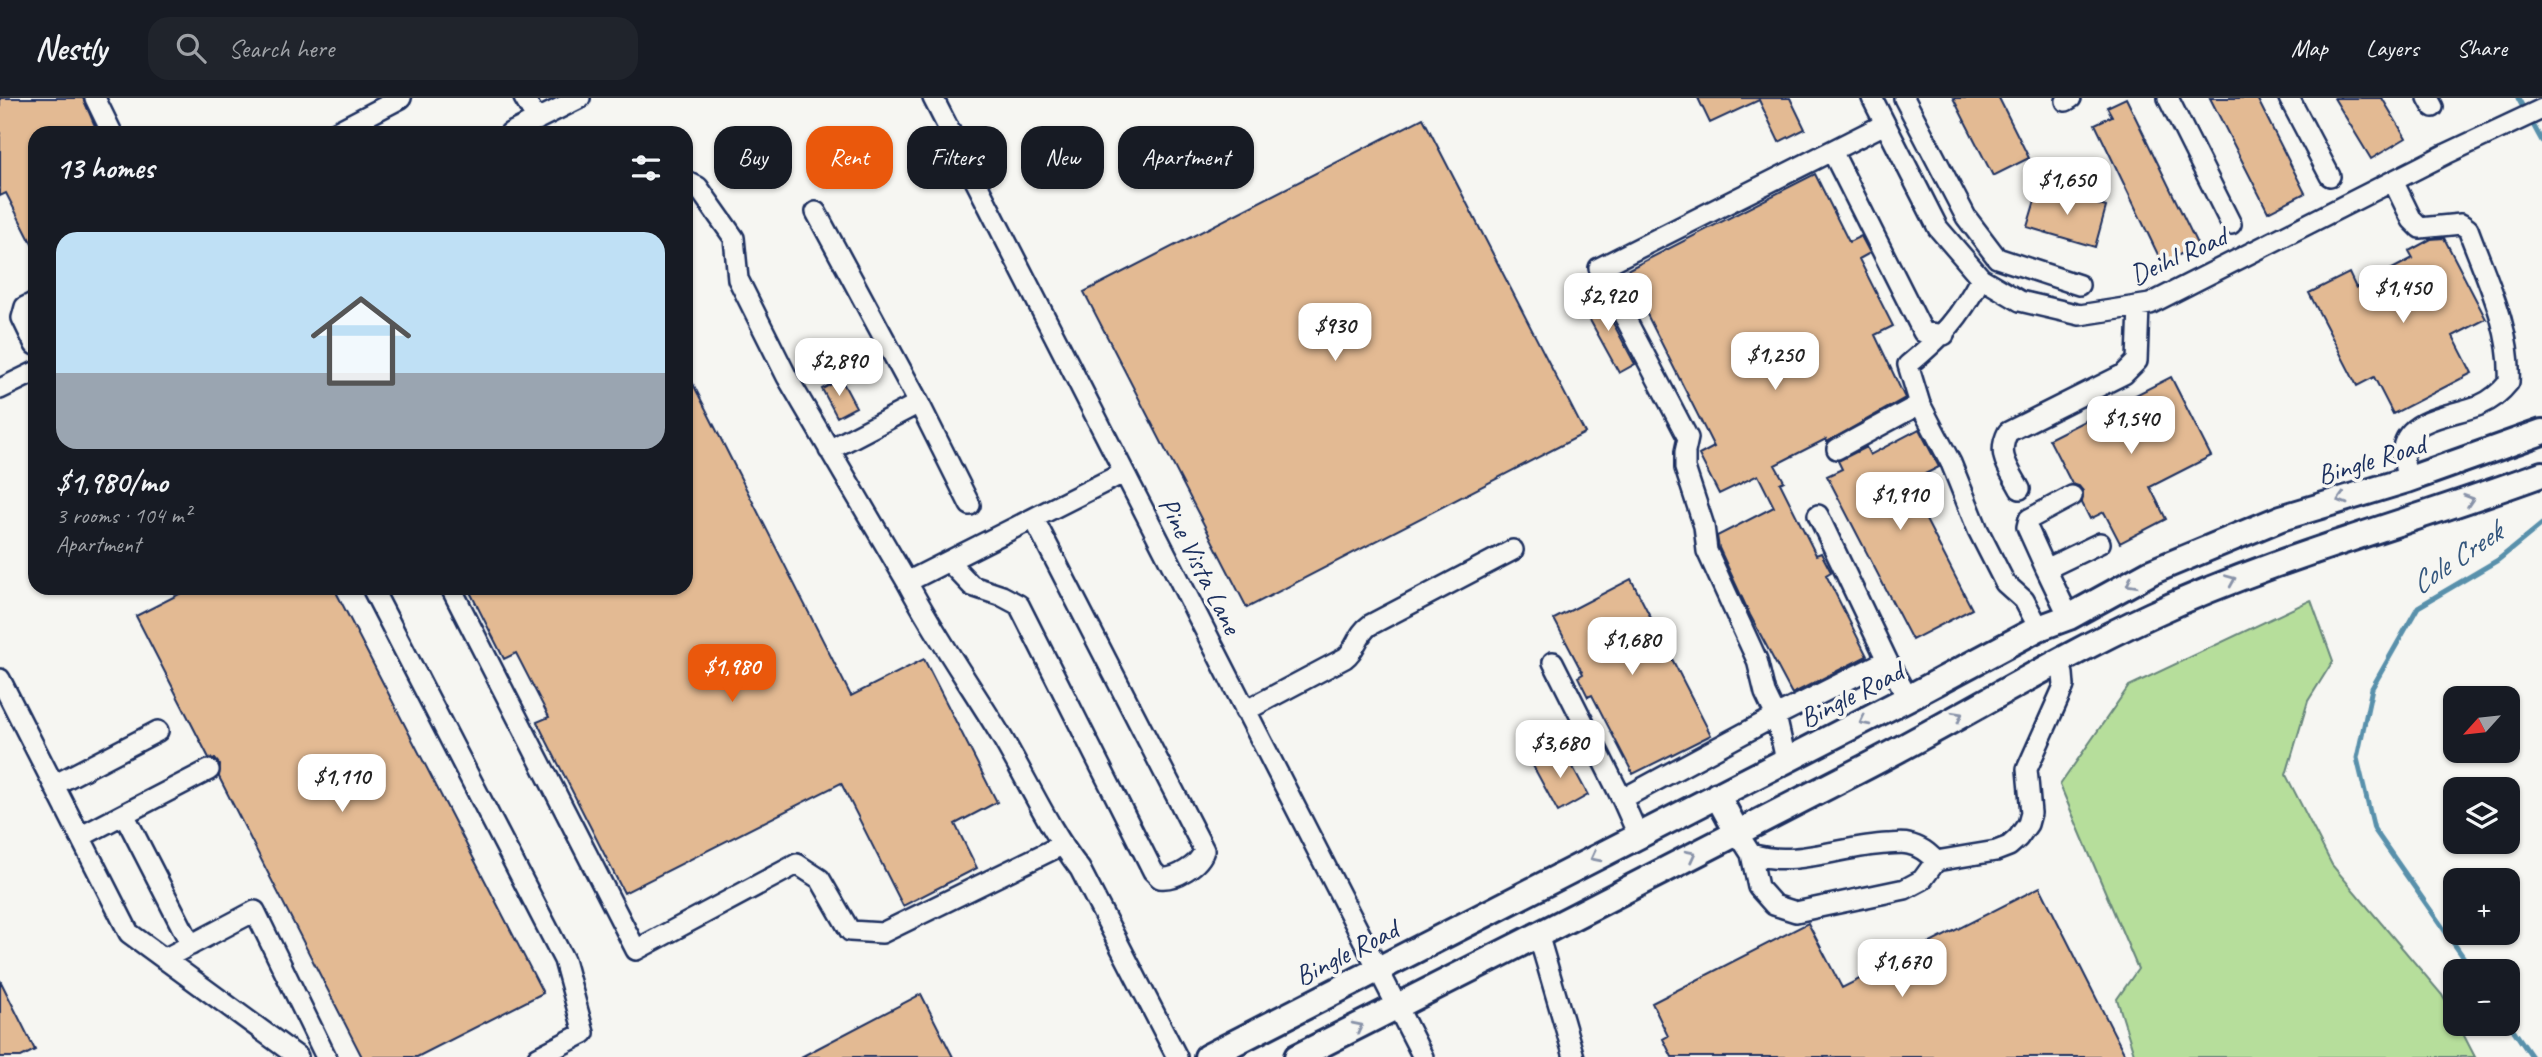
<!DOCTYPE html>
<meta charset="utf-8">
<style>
body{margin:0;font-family:Caveat,sans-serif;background:#20242c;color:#f1f3f6;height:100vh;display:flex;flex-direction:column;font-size:26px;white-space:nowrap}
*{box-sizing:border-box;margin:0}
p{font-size:23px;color:#9ea1a6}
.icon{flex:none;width:38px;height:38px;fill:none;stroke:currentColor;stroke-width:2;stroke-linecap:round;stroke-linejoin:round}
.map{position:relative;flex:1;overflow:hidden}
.side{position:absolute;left:28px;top:28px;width:665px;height:469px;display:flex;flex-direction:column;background:#171b24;border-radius:21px;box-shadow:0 2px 5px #0004}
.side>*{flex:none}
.banner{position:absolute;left:714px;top:28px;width:665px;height:63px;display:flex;gap:14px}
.needle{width:46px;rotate:243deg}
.fabs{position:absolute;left:2443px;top:588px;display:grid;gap:14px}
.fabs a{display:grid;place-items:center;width:77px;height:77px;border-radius:14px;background:#171b24;box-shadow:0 2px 5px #0004;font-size:35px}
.price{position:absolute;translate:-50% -60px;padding:0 16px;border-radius:14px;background:#fff;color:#222;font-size:23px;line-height:46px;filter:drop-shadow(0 2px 4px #0008)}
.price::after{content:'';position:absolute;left:50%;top:42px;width:21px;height:16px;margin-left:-10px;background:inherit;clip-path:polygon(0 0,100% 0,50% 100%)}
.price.current{background:#ea580c;color:#fff}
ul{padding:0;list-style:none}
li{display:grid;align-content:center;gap:14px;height:371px;padding:0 28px}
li+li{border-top:2px solid #363941}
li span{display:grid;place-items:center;height:217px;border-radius:21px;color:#555}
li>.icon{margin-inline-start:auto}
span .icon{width:126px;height:126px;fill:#fffc;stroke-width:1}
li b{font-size:30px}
h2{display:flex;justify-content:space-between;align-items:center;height:84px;padding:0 28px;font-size:30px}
.pill{padding:0 24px;border-radius:21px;background:#171b24;box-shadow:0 2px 5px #0004;font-size:24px;line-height:63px}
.pill.current{background:#ea580c;color:#fff}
header{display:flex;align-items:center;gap:42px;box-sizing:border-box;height:98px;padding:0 35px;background:#171b24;border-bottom:2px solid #363941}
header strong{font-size:33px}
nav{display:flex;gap:38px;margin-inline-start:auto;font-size:24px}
.search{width:490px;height:63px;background:#20242c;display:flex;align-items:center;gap:18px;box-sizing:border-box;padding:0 24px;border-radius:21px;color:#9ea1a6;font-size:26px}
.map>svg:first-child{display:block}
</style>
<header>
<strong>Nestly</strong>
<div class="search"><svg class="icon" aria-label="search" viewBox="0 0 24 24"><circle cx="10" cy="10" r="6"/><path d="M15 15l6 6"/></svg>Search here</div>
<nav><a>Map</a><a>Layers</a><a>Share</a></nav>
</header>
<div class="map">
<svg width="2542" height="959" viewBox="0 0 2542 959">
<rect width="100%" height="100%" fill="#f6f6f2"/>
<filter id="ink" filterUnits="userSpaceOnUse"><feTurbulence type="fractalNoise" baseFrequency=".0143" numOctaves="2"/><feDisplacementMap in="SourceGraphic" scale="14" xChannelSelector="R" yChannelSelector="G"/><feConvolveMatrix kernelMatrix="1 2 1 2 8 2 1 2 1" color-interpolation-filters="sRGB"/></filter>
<g filter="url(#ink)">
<path fill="#b6de9b" stroke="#68867c" stroke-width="2" d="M2311 502 2333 563 2308 603 2286 677 2332 767 2442 897 2455 921V926H2458L2475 959H2135L2117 901 2138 871 2060 687 2129 588Z"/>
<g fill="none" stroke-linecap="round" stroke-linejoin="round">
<path stroke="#5990ab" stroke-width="5" d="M2518 0 2525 13
M2530 21 2542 43
M2473 873 2374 731 2357 660 2372 590 2418 509 2498 462 2542 426
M2508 924 2532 959"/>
</g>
<path fill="#e3ba93" stroke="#1b2f5e" stroke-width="2" d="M0 0H83L98 35H35V152L6 95 0 98Z
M1698 0H1790L1805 31 1779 44 1759 2 1710 25Z
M1953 0H1999L2029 60 1993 78Z
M2126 0 2198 148 2162 165 2095 26 2112 18 2107 9Z
M2210 0H2257L2305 95 2268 114Z
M2334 0H2382L2406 40 2371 61Z
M1423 20 1585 335 1247 510 1084 194Z
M1815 76 1849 144 1861 138 1870 155 1859 161 1893 228 1875 237 1905 300 1827 344 1826 341 1775 367 1784 383 1780 385 1816 457 1821 455 1831 474 1826 477 1867 558 1792 596 1750 517 1719 450 1717 438 1774 409 1758 377 1719 396 1699 357 1714 349 1625 173Z
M2039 89 2106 109 2095 149 2027 129Z
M2444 140 2486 221 2453 238 2472 275 2393 316 2374 279 2357 288 2309 195 2349 175 2356 190 2413 160 2409 153 2431 141Z
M1597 195 1635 266 1619 275 1580 204Z
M686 272 851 598 924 561 997 704 955 726 977 770 903 808 841 685 624 795 537 624 549 619 516 555 504 561 468 490H686Z
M2171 279 2211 358 2150 389 2166 421 2120 445 2104 414 2090 421 2082 405 2083 393 2079 388 2072 386 2049 341Z
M841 281 856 309 837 319 822 291Z
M1919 331 1939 369 1907 385 1972 511 1912 542 1827 378 1842 371 1838 363 1866 349 1870 357Z
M1631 481 1711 637 1633 676 1592 597 1588 599 1578 579 1583 576 1554 521Z
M191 490H334L543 895 417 959H362L219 679 220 667 215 661 209 660 136 518Z
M1562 649 1588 697 1558 714 1532 666Z
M2040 789 2126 959H1672L1663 941 1668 938 1652 905 1808 825 1842 890Z
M0 882 35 952 21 959H0Z
M921 896 953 959H801Z"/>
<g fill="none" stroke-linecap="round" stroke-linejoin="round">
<defs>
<path id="minor" d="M95 0 112 35
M524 0 537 22
M933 0 1423 959
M1872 0 1938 130 1981 180 2020 203 2080 217 2150 206 2446 56 2542 11
M1904 0 1966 119 1997 160 2079 187
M2168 0 2231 126
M2289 0 2330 78
M2428 0 2433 9
M2066 3 2071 0
M334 35 401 0
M510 35 580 0
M1832 53 1923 234 1944 237
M686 83 698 89 734 140 738 181 787 279 907 484
M2393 83 2412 122 2420 130 2461 126 2468 131C2486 180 2512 231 2509 284 2501 294 2492 302 2480 307 2456 317 2408 319 2403 350 2402 360 2406 372 2407 382
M816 114 919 305 829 352
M1981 180C1959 221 1944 237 1908 267L1920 306 1951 365 1978 432 2005 485 2024 502 2039 530
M35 204 25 209 22 220 35 247
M0 291 35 274
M919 305 970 407
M1837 351 1920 306
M1123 375 907 484C935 537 969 585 1000 636 1027 681 1048 730 1080 771L1177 959
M2020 391C2009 370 1996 357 2008 334L2124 276 2137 263 2139 208
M949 464 972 488 1002 498 1019 507 1153 773 1160 780C1175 782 1200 767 1204 752L1034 421
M2046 471 2027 429 2029 421 2072 398
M372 490 564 862 584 935 538 959
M451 490 636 852 797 766 820 781 850 833 882 835 1062 747
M2069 519 2046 471 2100 445
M1887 562 1908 600
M1553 564 1622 701 1776 618 1887 562 1818 417
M0 581 129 835 298 959
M1245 613 1345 560C1357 551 1357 536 1370 527L1513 452
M1786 662 1776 618 1765 595 1757 562 1707 453 1704 428 1685 370V354L1688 340 1599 170 1885 26
M54 687 158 633
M1622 701 1638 737
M124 716 209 672
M1737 734 1751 756C1796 770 1841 748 1887 746 1893 746 1902 744 1908 746 1920 748 1928 755 1936 763L1996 753 2009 748 2018 740 2028 726 2031 715 2027 671 2064 588 2063 576 2058 562
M80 739 124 716 191 847
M1751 756 1758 789 1774 807 1796 814 1905 791 1922 782 1936 763
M1538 836 1574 959
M164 861 255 813 326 959"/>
<path id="major" d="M1717 697 1737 734
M1207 959 1908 600 2039 530 2069 519 2151 474 2281 420 2407 382 2542 334
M1297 959C1483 866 1667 771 1852 676 1953 625 2049 564 2151 517 2278 458 2412 424 2542 376"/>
</defs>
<use href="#minor" stroke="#1b2f5e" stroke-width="24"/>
<use href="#major" stroke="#1b2f5e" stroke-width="30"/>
<use href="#minor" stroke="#f6f6f2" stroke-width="19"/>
<use href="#major" stroke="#f6f6f2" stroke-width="24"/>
</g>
<defs><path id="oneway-chevron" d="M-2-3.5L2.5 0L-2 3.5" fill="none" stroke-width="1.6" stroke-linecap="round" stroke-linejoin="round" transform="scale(1.75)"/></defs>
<g stroke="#8892a8">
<use href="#oneway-chevron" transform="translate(2342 401) rotate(164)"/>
<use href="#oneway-chevron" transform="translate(2469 402) rotate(-18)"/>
<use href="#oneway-chevron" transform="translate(2231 482) rotate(-23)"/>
<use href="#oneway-chevron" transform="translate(2131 485) rotate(151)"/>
<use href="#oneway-chevron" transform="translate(1958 618) rotate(-29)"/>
<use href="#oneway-chevron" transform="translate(1864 623) rotate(153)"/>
<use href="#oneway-chevron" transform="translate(1691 757) rotate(-27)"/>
<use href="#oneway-chevron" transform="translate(1595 759) rotate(153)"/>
<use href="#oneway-chevron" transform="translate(1358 929) rotate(-27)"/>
</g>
</g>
<g text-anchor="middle" stroke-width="7" stroke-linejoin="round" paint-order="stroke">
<g font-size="28" fill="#1b2f5e" stroke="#f6f6f2">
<text transform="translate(2178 157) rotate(-24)" y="10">Deihl Road</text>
<text transform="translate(2371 361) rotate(-17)" y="10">Bingle Road</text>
<text transform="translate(1201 467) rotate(63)" y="10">Pine Vista Lane</text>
<text transform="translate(1851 596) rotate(-27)" y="10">Bingle Road</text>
<text transform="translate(1346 854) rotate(-27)" y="10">Bingle Road</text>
</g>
<g font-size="30" font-style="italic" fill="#35577e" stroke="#f6f6f2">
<text transform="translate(2456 460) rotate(-34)" y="10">Cole Creek</text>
</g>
</g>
</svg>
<div class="fabs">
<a><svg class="needle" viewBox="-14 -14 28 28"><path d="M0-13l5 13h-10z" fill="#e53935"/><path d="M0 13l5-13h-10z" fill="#9ea1a6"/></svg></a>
<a><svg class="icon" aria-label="layers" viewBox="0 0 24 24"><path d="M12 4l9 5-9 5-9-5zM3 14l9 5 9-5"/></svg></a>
<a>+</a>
<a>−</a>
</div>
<b class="price" style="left:2067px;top:119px">$1,650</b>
<b class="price" style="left:2403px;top:227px">$1,450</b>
<b class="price" style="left:1608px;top:235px">$2,920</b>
<b class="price" style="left:1335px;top:265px">$930</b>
<b class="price" style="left:1775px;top:294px">$1,250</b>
<b class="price" style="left:839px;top:300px">$2,890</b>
<b class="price" style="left:2131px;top:358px">$1,540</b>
<b class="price" style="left:1900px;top:434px">$1,910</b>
<b class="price" style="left:1632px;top:579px">$1,680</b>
<b class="price current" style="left:732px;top:606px">$1,980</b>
<b class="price" style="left:1560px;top:682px">$3,680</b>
<b class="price" style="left:342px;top:716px">$1,110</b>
<b class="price" style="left:1902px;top:901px">$1,670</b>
<div class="banner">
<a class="pill">Buy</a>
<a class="pill current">Rent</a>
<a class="pill">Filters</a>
<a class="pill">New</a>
<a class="pill">Apartment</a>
</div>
<section class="side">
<h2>13 homes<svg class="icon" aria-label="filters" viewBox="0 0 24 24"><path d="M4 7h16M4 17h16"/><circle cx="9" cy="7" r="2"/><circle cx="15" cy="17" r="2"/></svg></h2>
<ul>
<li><span style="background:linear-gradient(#bfe0f5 65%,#9aa5b1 0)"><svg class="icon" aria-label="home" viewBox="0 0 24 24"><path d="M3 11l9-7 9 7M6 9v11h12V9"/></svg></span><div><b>$1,980/mo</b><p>3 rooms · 104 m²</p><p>Apartment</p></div></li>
</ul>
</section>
</div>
